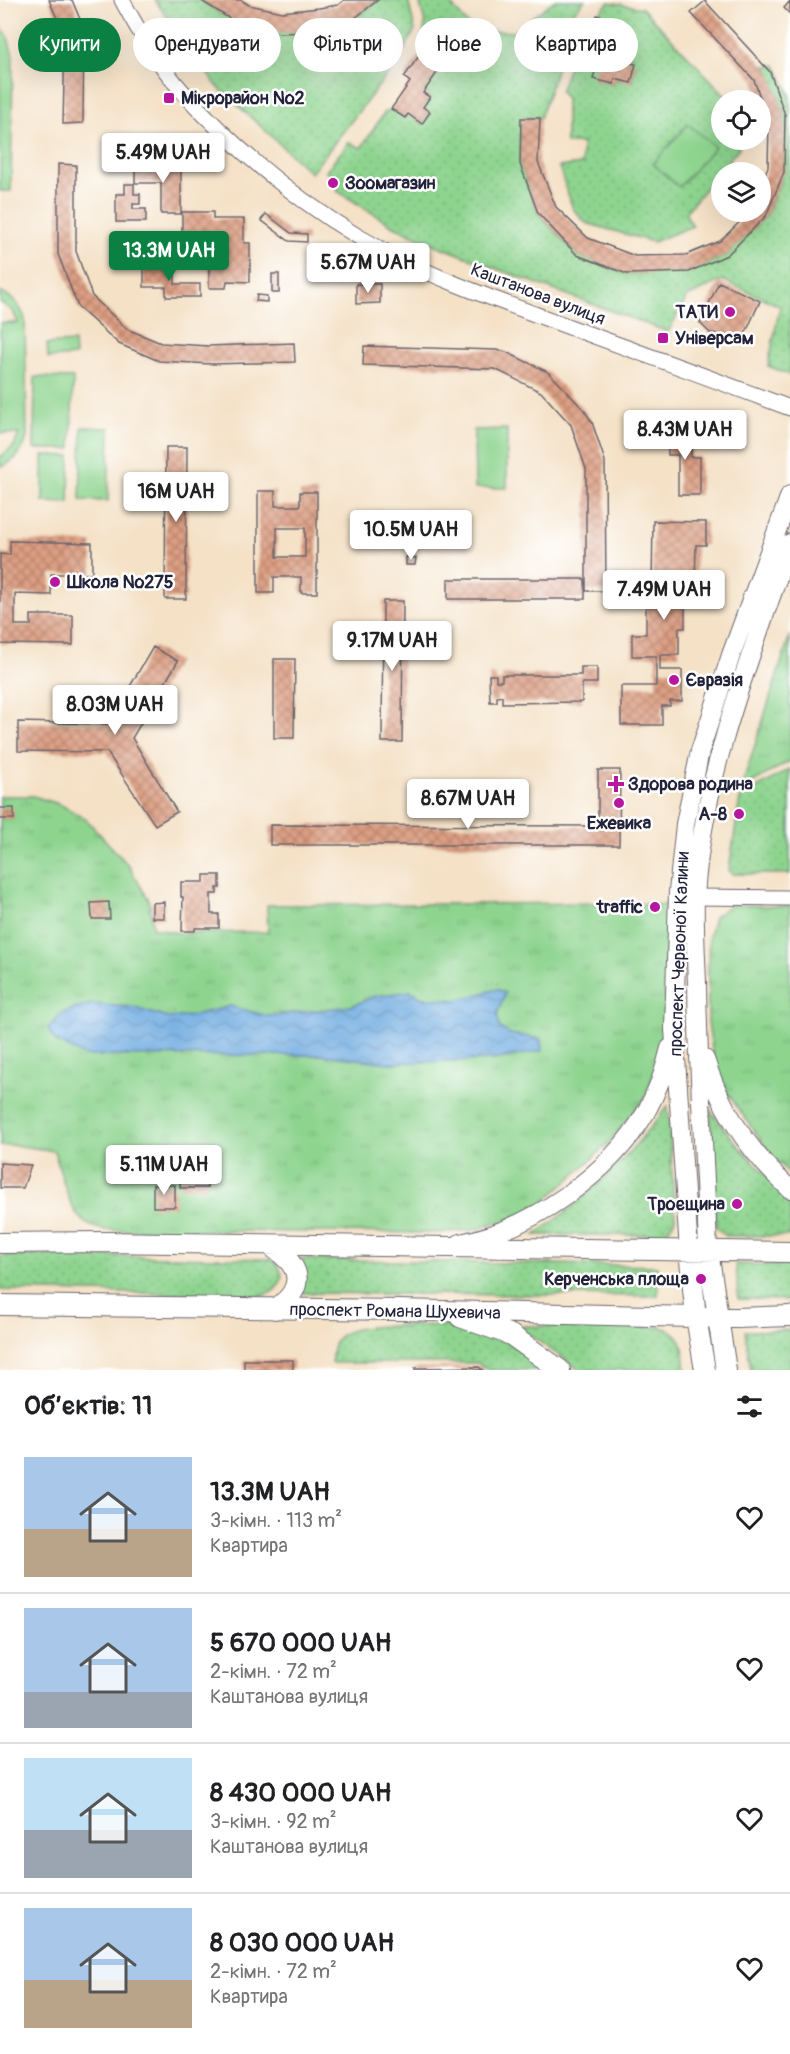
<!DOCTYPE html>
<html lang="uk">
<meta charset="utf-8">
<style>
body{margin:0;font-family:Pangolin,sans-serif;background:#f6f6f6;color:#202124;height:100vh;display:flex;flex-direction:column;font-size:22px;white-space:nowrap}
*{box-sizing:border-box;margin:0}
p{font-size:20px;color:#757577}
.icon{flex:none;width:33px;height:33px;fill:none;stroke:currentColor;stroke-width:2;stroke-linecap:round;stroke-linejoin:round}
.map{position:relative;height:1370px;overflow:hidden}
.panel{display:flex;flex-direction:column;background:#fff;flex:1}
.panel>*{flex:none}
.banner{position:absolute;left:18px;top:18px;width:754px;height:54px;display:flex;gap:12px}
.fabs{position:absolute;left:711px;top:90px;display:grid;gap:12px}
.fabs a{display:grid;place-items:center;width:60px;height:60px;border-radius:50%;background:#fff;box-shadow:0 6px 24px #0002;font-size:30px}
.price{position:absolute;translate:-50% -51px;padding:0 14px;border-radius:6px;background:#fff;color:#222;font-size:20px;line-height:39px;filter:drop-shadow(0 2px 3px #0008)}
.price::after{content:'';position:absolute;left:50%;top:36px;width:18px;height:14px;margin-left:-9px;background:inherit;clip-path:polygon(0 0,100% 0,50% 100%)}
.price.selected{background:#0b8043;color:#fff}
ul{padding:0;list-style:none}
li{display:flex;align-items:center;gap:18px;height:150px;padding:0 24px}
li+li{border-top:2px solid #e0e0e0}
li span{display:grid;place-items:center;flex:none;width:168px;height:120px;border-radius:0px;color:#555}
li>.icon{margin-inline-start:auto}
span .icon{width:72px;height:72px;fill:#fffc;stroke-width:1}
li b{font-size:26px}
h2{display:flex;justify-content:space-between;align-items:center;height:72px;padding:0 24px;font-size:26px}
.pill{padding:0 21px;border-radius:27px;background:#fff;box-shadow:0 6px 24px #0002;font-size:21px;line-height:54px}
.pill.selected{background:#0b8043;color:#fff}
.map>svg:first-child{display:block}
</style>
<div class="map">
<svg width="790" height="1370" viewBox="0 0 790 1370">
<defs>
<pattern id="grass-dots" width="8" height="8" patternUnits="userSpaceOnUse" patternTransform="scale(1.5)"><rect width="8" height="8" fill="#8ed48f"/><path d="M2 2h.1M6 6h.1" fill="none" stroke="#7ab67c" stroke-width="1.8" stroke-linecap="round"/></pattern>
<pattern id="park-tufts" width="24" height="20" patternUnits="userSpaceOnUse" patternTransform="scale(1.5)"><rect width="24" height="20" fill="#8ed48f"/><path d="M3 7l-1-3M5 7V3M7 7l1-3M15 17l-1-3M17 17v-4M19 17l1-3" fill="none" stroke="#7ab67c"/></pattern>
<pattern id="water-waves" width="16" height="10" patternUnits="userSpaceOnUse" patternTransform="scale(1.5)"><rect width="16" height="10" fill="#70ace1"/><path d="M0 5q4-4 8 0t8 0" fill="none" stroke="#5c8cb8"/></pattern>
<pattern id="building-cross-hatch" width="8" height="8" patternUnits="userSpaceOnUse" patternTransform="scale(1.5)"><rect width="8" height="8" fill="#dd9f83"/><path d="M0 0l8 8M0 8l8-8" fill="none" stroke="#b3816c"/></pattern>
</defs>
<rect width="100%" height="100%" fill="#fff"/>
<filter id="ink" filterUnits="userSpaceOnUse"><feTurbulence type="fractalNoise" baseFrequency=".0167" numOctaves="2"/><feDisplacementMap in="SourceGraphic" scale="12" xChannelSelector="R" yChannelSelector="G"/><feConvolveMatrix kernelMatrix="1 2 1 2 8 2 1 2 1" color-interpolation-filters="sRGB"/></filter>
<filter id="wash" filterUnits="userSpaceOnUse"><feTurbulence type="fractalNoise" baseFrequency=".008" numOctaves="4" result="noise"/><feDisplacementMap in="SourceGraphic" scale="24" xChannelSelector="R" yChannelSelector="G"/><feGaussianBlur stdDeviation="1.35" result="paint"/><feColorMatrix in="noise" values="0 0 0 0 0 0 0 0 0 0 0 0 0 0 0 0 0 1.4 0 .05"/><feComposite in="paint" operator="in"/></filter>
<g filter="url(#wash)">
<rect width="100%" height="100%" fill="#f4e1c6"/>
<path fill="url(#grass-dots)" stroke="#587b65" stroke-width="1.5" d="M155 0H200L235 22 248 27 280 33 316 32 346 25 378 0H408L415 30 398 61 311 173 218 87 198 62Z
M419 0H447L472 29 513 32 555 0H585L572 14 553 80 540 118H521L520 164 538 213 577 255 627 274 689 272 727 255 766 216 784 172 785 115 770 72 765 66 776 65 790 95V375L768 366 780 306 722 280 687 297 668 332 500 270 428 242 392 225 337 191 341 182 326 171 349 142 361 148 385 112 391 109 405 118 408 114 422 124 430 113 423 107 430 97 423 93 441 67 421 53 425 23Z
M609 2 642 8 728 98 736 94 737 100H722V140H739V148L685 213 693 226 653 242 586 223 573 209 559 167 582 164V143H566V98L560 92 571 60 597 65 594 79 614 84 615 79 631 82 636 65 629 63 631 53 619 50 626 23 597 15Z
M790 769V874H733L729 870 740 798Z
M668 1106 675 1219 665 1235H535C589 1197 627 1158 668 1106Z
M710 1110 737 1144 790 1200V1236H726L716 1227Z
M65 1255 270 1259C290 1272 282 1289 263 1296L0 1290V1256Z
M296 1259 657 1266 658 1296 297 1293Z
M736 1264 790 1265V1300L738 1299Z
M381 1326C421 1326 472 1320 508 1342 521 1350 533 1361 545 1370H489L478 1363H332C330 1328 353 1329 381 1326Z
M517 1326 661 1327C686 1334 683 1348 686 1370H580Z
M790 1330V1365L785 1370H751L745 1331Z"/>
<path fill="url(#park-tufts)" stroke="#587b65" stroke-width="1.5" d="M790 635V761L741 789Z
M0 796H33L59 804 85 818 128 865 149 900 153 928 178 933 268 932 267 905 633 903 666 905 665 1028 663 1051 644 1099 611 1140 589 1162 540 1205 505 1221 474 1230 436 1233 106 1230C96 1228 87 1226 80 1218 68 1207 60 1168 54 1151L14 1145 0 1146Z
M730 905 790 906V1174L772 1156 728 1094 714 1062 708 1023V966L709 937 714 917Z"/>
<path fill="#8ed48f" stroke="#587b65" stroke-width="1.5" d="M0 26 7 34 13 55 11 191H0Z
M688 124 715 147 679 187 653 164Z
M0 292C13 297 21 306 25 319L27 437C23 452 15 462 0 467V457L14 446 19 434 0 433V323H18L13 311 0 302Z
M74 342 75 356 48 358 47 344Z
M35 377 73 378 71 449H34Z
M82 427 110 428 108 501 80 500Z
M507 429V488H475L474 430Z
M43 455 70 456 69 503 43 502Z"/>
<path fill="url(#water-waves)" stroke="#49678e" stroke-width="1.5" d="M497 989 505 993C503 1009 493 1007 500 1028L510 1034 541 1039 542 1051 493 1060 389 1063 323 1055 84 1056 55 1041 48 1028 64 1012 91 1004 132 1007 168 1018 191 1016 230 1006 268 1016 351 1006 375 996 411 991 425 998 457 1000Z"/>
<g id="blocks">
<path fill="url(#building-cross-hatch)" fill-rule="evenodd" d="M49 0H72L84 29 83 123 63 124 65 37Z
M200 0H241L249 5 282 12 319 8 338 5 344 0H378L346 25 316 32 280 33 248 27 235 22Z
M705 1 770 72 785 115 784 172 766 216 727 255 689 272 627 274 577 255 538 213 520 164 521 118H540L538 162 556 207 588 238 635 256 686 255 720 241 750 212H760V186L768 167 769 123 754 80 691 13Z
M790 1V14L784 8Z
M597 15 626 23 619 50 631 53 629 63 636 64 631 83 615 79 614 84 593 79 602 44 590 42Z
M421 53 441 67 423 93 430 97 423 107 430 112 422 124 408 114 405 118 391 109 410 82 404 77Z
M58 164 76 165V251L92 296 127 329 161 343 208 346 294 343 295 362 211 364 159 361 119 344 78 307 58 254Z
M135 164H181V214H161V183H135Z
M125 184H134V194H140V204H133V209H146V222H116V194H125Z
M182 212H213V219H244V243H250V282L227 281 226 288H209V255H173V236H182Z
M266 214 291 233 307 234V242L289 241 261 220Z
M144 266H175V284H200V297H166V287H144Z
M272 274H279V293H272Z
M719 282 760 301 743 339 737 341 730 340 725 335 710 333 700 323Z
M356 284H380V303L356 304Z
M257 295 267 296V302L256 301Z
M364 346 496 350 506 352 548 372 557 381 584 410 592 422 605 461 606 591H586V469L571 425 541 392 495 369 363 365Z
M668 427H691V457H700V495H678V455H668Z
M166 447H187L186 599H165Z
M258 491H275V506H300V492H317V593H301V577H274V593H258ZM277 528H305V557H277Z
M653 521 706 522V545H696L695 585H678V606H685V628H679V655H660V670H682V701H670V706H662V725H621V686H656V656H632V634H646V606H675V585H652Z
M10 541 92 543V574H51V595L15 594V625H31V615H73V645L0 644V554L10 555Z
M406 557 416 558 415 565H406Z
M448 579H585V599H448Z
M383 601H403L402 742H382Z
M153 647 178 661 132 738 177 812 155 825 107 752 18 751V722L108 724Z
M274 659H295L294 738H274Z
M581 667H597V683H582V702L502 703V696L497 697V702H490L489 675H496V681H502V675H581Z
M598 770H620L619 845H270V825L598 826Z
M0 808H14V819H0Z
M204 875H220V888H217V894H211V914H219V928H195V931H182L183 897H181V882H204Z
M109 902 110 919H92L91 903Z
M164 902V918H152V903Z
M111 1158H154V1166H129L130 1173H111Z
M0 1163 31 1165 23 1188H0Z
M181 1167H207V1188H180Z
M153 1185H175V1207H153Z
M244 1360H293V1370H244Z
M479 1367 483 1370H415V1368Z"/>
</g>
</g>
<g filter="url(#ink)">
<use href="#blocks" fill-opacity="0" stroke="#6c656c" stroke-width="1.5"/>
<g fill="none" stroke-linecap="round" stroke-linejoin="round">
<defs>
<path id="tertiary" d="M122 0C139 32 158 64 182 91 238 153 310 212 384 251 441 281 503 302 564 325 639 352 715 380 790 408
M695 897 790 898"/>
<path id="secondary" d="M705 1059C721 1110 750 1153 790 1189
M460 1243C530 1230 610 1174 646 1112 657 1092 665 1070 670 1048
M689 1251 674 1029 678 892 685 824 700 751 731 655 790 495
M708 1251C705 1161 698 1072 697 983 696 955 694 925 695 897 702 777 751 655 790 543"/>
<path id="primary" d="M0 1243 102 1242 790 1252
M270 1245C277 1251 287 1257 292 1265 304 1283 290 1300 275 1309
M689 1251 696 1317 705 1370
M708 1251 726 1370
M0 1305 400 1310 737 1318 790 1316
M460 1317 511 1335 560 1370"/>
</defs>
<use href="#tertiary" stroke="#6c656c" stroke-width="17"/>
<use href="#secondary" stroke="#6c656c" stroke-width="20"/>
<use href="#primary" stroke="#6c656c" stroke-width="22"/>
<use href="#tertiary" stroke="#fff" stroke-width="15"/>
<use href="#secondary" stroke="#fff" stroke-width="18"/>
<use href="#primary" stroke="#fff" stroke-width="20"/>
</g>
</g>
<g fill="#b5179e" stroke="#fff" stroke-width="2">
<rect x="163" y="92" width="12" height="12" rx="3"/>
<circle cx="333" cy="183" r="6"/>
<circle cx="730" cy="312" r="6"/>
<rect x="657" y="332" width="12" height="12" rx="3"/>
<circle cx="55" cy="582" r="6"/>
<circle cx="674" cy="680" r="6"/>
<path d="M613 775h6v6h6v6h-6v6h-6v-6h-6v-6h6z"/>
<circle cx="619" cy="803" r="6"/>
<circle cx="739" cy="814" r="6"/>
<circle cx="655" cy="907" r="6"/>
<circle cx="737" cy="1204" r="6"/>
<circle cx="701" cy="1279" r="6"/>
</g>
<g text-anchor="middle" stroke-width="5" stroke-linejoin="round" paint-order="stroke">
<g font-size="18" font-weight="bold" fill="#22223b" stroke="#fff" text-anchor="start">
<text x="181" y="104">Мікрорайон №2</text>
<text x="345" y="189">Зоомагазин</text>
<text x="718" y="318" text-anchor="end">ТАТИ</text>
<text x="675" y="344">Універсам</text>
<text x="67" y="588">Школа №275</text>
<text x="686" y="686">Євразія</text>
<text x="628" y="790">Здорова родина</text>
<text x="727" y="820" text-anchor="end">А-8</text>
<text x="619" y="829" text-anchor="middle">Ежевика</text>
<text x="643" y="913" text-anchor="end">traffic</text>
<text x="725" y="1210" text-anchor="end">Троєщина</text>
<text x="689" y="1285" text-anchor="end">Керченська площа</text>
</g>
<g font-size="18" fill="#22223b" stroke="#fff">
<text transform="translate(538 294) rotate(21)" y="6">Каштанова вулиця</text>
<text transform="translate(679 954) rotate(-88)" y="6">проспект Червоної Калини</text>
<text transform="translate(395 1311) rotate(1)" y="6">проспект Романа Шухевича</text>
</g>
</g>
</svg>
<div class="fabs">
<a><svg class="icon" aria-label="locate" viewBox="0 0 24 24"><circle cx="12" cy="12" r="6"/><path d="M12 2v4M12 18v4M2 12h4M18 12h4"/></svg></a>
<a><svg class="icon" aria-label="layers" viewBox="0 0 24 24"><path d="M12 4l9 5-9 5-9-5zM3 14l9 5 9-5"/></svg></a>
</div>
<b class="price" style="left:163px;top:184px">5.49M UAH</b>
<b class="price selected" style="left:169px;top:282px">13.3M UAH</b>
<b class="price" style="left:368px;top:294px">5.67M UAH</b>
<b class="price" style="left:685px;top:461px">8.43M UAH</b>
<b class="price" style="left:176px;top:523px">16M UAH</b>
<b class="price" style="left:411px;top:561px">10.5M UAH</b>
<b class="price" style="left:664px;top:621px">7.49M UAH</b>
<b class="price" style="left:392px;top:672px">9.17M UAH</b>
<b class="price" style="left:115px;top:736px">8.03M UAH</b>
<b class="price" style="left:468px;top:830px">8.67M UAH</b>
<b class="price" style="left:164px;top:1196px">5.11M UAH</b>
<div class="banner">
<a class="pill selected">Купити</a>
<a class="pill">Орендувати</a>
<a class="pill">Фільтри</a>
<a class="pill">Нове</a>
<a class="pill">Квартира</a>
</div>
</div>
<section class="panel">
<h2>Об’єктів: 11<svg class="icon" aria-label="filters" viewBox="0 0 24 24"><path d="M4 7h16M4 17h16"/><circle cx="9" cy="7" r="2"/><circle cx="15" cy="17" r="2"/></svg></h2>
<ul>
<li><span style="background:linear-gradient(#a9c7e8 60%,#b9a48a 0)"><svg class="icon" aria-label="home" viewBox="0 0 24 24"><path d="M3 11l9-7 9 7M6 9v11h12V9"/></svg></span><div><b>13.3M UAH</b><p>3-кімн. · 113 m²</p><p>Квартира</p></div><svg class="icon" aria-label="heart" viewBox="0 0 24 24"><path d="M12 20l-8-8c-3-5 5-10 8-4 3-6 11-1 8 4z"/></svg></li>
<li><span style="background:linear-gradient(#a9c7e8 70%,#9aa5b1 0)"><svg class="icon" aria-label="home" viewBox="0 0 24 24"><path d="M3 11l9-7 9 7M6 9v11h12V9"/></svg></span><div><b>5 670 000 UAH</b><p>2-кімн. · 72 m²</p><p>Каштанова вулиця</p></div><svg class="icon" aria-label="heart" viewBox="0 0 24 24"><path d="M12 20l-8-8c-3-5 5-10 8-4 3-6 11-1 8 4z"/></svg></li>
<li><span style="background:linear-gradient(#bfe0f5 60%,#9aa5b1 0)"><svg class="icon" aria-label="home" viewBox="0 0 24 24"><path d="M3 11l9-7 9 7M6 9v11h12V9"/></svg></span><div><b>8 430 000 UAH</b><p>3-кімн. · 92 m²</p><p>Каштанова вулиця</p></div><svg class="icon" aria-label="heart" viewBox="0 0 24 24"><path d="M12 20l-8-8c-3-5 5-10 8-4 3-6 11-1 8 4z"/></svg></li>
<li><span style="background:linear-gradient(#a9c7e8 60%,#b9a48a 0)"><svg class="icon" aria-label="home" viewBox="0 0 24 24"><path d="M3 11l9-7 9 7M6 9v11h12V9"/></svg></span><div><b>8 030 000 UAH</b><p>2-кімн. · 72 m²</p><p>Квартира</p></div><svg class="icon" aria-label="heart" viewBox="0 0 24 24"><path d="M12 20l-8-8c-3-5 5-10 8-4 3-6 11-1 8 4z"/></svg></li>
</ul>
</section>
